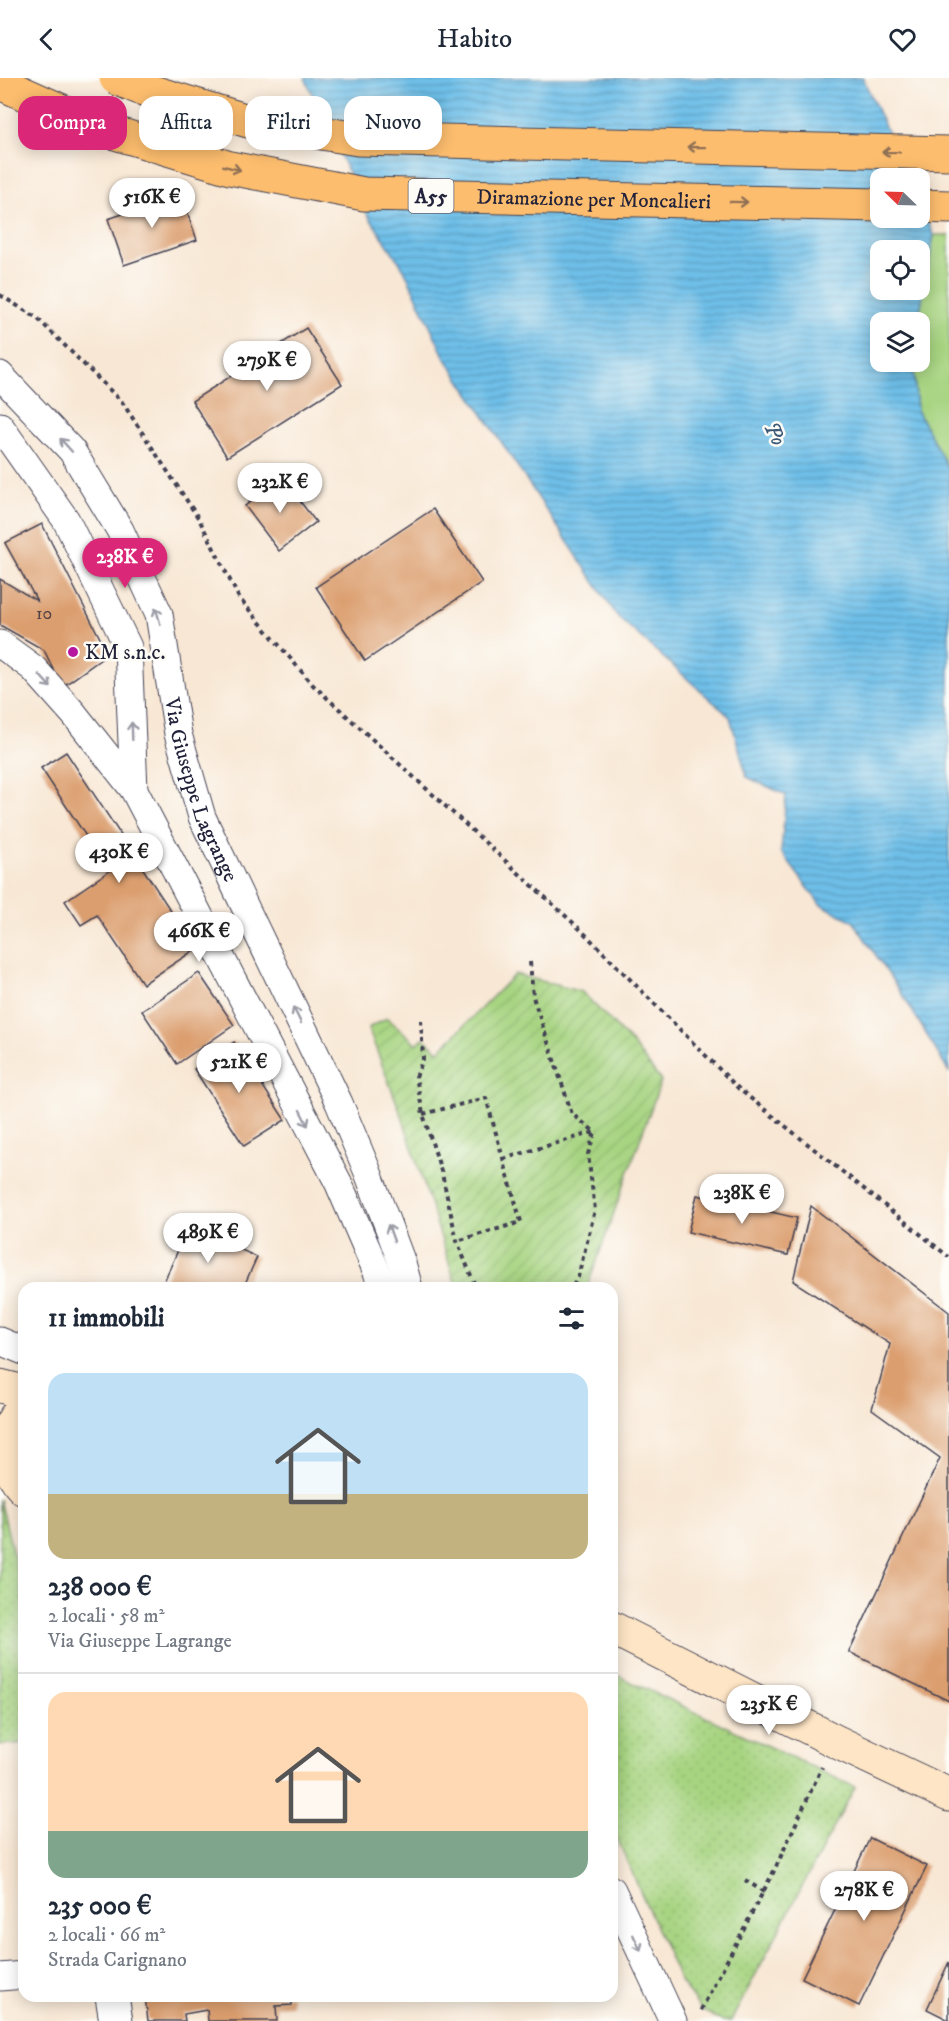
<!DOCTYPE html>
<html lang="it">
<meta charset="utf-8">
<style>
body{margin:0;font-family:"IM FELL DW Pica",serif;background:#f6f6f7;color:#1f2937;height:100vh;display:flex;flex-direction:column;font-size:22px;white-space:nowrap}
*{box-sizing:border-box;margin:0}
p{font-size:20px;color:#747a83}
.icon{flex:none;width:33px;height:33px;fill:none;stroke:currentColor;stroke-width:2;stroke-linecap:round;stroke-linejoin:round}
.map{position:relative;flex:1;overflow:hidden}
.sheet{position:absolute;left:18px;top:1204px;width:600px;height:720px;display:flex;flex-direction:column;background:#fff;border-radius:18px;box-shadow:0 3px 15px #0003}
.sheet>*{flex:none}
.banner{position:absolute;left:18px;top:18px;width:600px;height:54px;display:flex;gap:12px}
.needle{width:39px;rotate:293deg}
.fabs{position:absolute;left:870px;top:90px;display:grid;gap:12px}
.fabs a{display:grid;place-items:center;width:60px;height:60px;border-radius:12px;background:#fff;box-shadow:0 3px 15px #0003;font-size:30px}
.price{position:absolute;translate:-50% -51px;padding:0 14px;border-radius:21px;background:#fff;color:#222;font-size:20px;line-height:39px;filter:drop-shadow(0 2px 3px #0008)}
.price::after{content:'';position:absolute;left:50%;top:36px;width:18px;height:14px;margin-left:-9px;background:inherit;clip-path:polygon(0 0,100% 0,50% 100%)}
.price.selected{background:#db2777;color:#fff}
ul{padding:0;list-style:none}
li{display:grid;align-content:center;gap:12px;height:318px;padding:0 30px}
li+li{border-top:2px solid #e0e1e3}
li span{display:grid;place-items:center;height:186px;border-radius:18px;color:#555}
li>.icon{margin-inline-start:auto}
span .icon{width:108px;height:108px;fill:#fffc;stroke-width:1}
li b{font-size:26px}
h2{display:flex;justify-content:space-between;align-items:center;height:72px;padding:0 30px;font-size:26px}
.chip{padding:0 21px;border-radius:18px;background:#fff;box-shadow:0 3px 15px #0003;font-size:21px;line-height:54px}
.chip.selected{background:#db2777;color:#fff}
header{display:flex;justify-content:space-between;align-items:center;height:78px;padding:0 30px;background:#fff;font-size:27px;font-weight:600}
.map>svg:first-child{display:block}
</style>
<header><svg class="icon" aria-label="back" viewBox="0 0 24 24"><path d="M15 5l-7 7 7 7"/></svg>Habito<svg class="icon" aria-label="heart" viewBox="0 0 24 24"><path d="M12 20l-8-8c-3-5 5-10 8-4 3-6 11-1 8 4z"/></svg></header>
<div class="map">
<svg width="949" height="1943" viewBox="0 0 949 1943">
<defs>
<pattern id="park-dots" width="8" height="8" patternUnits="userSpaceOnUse" patternTransform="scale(1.5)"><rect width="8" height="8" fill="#a7d481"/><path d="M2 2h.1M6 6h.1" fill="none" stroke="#8fb670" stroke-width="1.8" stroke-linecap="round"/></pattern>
<pattern id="garden-furrows" width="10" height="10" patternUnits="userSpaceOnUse" patternTransform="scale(1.5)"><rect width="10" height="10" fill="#a7d481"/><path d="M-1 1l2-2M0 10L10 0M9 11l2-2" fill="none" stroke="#8fb670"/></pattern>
<pattern id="water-rules" width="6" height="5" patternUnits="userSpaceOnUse" patternTransform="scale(1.5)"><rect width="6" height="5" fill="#6ebfe9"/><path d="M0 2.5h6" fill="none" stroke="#5a9bbe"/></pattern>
</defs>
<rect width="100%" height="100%" fill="#fdfcf7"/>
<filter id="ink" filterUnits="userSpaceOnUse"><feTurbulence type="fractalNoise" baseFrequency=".0167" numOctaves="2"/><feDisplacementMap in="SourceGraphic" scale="12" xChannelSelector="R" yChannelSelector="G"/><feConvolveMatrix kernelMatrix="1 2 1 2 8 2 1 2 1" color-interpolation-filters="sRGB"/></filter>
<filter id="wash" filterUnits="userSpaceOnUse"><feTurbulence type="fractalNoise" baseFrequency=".008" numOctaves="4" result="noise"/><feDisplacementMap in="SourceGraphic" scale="24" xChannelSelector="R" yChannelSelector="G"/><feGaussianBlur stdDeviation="1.35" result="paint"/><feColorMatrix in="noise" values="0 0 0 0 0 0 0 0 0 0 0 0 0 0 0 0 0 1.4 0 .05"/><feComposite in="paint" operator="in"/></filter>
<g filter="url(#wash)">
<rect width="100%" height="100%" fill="#f8e7d4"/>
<path fill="#a7d481" stroke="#647b5e" stroke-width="1.5" d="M934 157H949V392L917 332 913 284H920V244H918Z"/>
<path fill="url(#park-dots)" stroke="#647b5e" stroke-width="1.5" d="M0 1421 20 1505 24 1530V1665L0 1667Z
M612 1595 855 1709 731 1943H722L701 1932 680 1903 612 1749Z"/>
<path fill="url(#garden-furrows)" stroke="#647b5e" stroke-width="1.5" d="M515 896 582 914 631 964 661 1003 587 1210H457L403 1041 368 950 387 940 417 966 423 960 439 973Z"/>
<path fill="url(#water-rules)" stroke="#487092" stroke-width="1.5" fill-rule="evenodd" d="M305 0H863L908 100H880V140H920V125L934 157 918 244H880V284H913L917 332 949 392V994L907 924 853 843 820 826 781 774 786 717 747 699 730 639 617 538 444 278 404 191 367 136ZM880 172H920V212H880Z"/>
<g id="blocks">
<path fill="#db9e6e" d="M181 116 197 162 124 187 108 141Z
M306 250 342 306 227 379 192 323Z
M282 400 316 444 279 473 245 428Z
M433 431 482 504 365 583 316 509Z
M42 446 108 576 62 609 44 572 0 547V501L37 523 5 465Z
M66 674 196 871 143 906 97 837 81 847 65 823 109 793 41 690Z
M199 895 234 947 177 986 142 933Z
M234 964 285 1042 244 1068 194 991Z
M697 1117 797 1140 788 1177 688 1154Z
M811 1128 949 1234V1623L849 1574 940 1380 872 1331 890 1266 793 1203Z
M189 1148 257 1179 243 1210H161Z
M870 1760 927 1788 859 1928 802 1900Z
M949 1884V1942L927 1931Z
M145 1918H292V1927L276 1928 277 1943H208L207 1932 184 1936 185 1943H148Z"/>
</g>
</g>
<g filter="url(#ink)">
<use href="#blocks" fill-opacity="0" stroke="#424052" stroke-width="1.5"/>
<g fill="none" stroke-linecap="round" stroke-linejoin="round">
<defs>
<g id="minor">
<path id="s1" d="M0 297 72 373 120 452 159 536 178 656 202 739 339 1025 367 1092 402 1185 409 1210"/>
<path d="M0 348 66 442 128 569 134 712"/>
<path d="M0 566 33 590 74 636 134 712 338 1104 377 1194 382 1210"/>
<path d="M0 1263 24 1273"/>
<path d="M612 1812 673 1943"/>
<path d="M0 1899 24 1897"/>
</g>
<path id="tertiary" d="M112 1918 116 1943"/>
<path id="secondary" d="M0 1308 24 1314
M24 1329C0 1352 2 1388 24 1411
M612 1550 837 1664 949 1717"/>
<path id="motorway" d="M920 128 949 129"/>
</defs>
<use href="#minor" stroke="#424052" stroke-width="29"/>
<use href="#tertiary" stroke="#424052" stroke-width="35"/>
<use href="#secondary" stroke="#424052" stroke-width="35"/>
<use href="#motorway" stroke="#424052" stroke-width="35"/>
<path stroke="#424052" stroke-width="4" stroke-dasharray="4.5 4.5" stroke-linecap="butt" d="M0 217 37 240 122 324 199 441 239 520 313 607 581 852 739 1011 949 1179
M530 884 533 919 572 1036 595 1054 588 1076 595 1132 578 1199 572 1210
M421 942 423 981 416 999 423 1036 442 1096 457 1163 476 1210H479
M423 1036 486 1020 521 1144 457 1163
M503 1081 594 1054
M745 1802 764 1814
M701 1932 774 1793 822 1689"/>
<use href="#minor" stroke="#fff" stroke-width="27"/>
<use href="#tertiary" stroke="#fff" stroke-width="33"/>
<use href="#secondary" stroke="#fee5c5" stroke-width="33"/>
<use href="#motorway" stroke="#fcbd6e" stroke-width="33"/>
<defs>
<g id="motorway-bridge">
<path d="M116 0 140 10 248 43 358 61 949 75"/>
<path id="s2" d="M0 5 102 51 230 90 364 116 880 127"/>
</g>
</defs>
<use href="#motorway-bridge" stroke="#424052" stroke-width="35" stroke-linecap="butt"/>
<use href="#motorway-bridge" stroke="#fcbd6e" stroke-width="33"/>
</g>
<defs><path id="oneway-shaft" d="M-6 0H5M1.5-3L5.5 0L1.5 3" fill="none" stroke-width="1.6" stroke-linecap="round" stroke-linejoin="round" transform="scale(1.5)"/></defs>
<g stroke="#8f7054">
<use href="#oneway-shaft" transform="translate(696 69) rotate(-179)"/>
<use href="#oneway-shaft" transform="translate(891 74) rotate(-179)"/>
<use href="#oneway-shaft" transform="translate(232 90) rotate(14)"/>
<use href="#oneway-shaft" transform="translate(739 124) rotate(1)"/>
</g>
<g stroke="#9c9ca7">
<use href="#oneway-shaft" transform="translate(66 367) rotate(-132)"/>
<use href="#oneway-shaft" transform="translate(158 538) rotate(-106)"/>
<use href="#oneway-shaft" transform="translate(45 603) rotate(48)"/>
<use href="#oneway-shaft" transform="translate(132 653) rotate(-92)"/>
<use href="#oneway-shaft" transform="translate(297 937) rotate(-116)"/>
<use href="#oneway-shaft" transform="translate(304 1040) rotate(63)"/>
<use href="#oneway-shaft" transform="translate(391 1155) rotate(-110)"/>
<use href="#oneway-shaft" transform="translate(637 1865) rotate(65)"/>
</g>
</g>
<circle fill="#b5179e" stroke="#fdfcf7" stroke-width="2" cx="73" cy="574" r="6"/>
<g text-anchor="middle" stroke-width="5" stroke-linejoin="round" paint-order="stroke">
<g font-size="18" fill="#504148">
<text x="44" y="541">10</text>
</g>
<rect fill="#fdfcf7" stroke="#646373" stroke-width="1.5" x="408.5" y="101" width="45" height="34" rx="4.5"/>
<g font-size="20" font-weight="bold" fill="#22223b">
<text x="431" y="125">A55</text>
</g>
<g font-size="21" fill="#22223b" stroke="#fdfcf7">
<text dy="7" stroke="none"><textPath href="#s2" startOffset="612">Diramazione per Moncalieri</textPath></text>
<text dy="7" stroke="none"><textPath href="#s1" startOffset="471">Via Giuseppe Lagrange</textPath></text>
</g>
<g font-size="21" fill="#22223b" stroke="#fdfcf7" text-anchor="start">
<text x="85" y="581">KM s.n.c.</text>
</g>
<g font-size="22" font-style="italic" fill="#3d5978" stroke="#fdfcf7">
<text transform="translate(776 355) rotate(66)" y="8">Po</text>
</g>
</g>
</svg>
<div class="fabs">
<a><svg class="needle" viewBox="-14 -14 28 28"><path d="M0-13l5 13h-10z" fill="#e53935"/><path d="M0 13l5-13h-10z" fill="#747a83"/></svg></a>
<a><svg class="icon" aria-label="locate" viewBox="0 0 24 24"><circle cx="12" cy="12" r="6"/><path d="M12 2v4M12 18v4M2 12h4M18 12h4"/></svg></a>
<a><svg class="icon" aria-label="layers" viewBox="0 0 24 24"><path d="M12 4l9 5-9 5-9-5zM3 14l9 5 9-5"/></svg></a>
</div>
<b class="price" style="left:152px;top:151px">516K €</b>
<b class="price" style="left:267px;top:314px">279K €</b>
<b class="price" style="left:280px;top:436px">232K €</b>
<b class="price selected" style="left:125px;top:511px">238K €</b>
<b class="price" style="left:119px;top:806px">430K €</b>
<b class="price" style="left:199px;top:885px">466K €</b>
<b class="price" style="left:239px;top:1016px">521K €</b>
<b class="price" style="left:742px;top:1147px">238K €</b>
<b class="price" style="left:208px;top:1186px">489K €</b>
<b class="price" style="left:769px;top:1658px">235K €</b>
<b class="price" style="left:864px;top:1844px">278K €</b>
<div class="banner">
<a class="chip selected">Compra</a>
<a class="chip">Affitta</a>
<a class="chip">Filtri</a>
<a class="chip">Nuovo</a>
</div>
<section class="sheet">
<h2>11 immobili<svg class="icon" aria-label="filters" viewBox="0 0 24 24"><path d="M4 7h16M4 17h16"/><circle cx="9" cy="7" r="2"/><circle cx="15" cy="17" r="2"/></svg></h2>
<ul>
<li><span style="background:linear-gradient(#bfe0f5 65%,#c2b280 0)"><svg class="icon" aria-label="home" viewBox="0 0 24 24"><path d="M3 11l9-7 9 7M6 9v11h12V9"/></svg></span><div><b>238 000 €</b><p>2 locali · 58 m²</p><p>Via Giuseppe Lagrange</p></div></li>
<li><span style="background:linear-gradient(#ffd9b3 75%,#7fa58c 0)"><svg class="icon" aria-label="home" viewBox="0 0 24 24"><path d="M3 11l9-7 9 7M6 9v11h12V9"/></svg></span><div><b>235 000 €</b><p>2 locali · 66 m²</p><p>Strada Carignano</p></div></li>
</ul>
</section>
</div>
